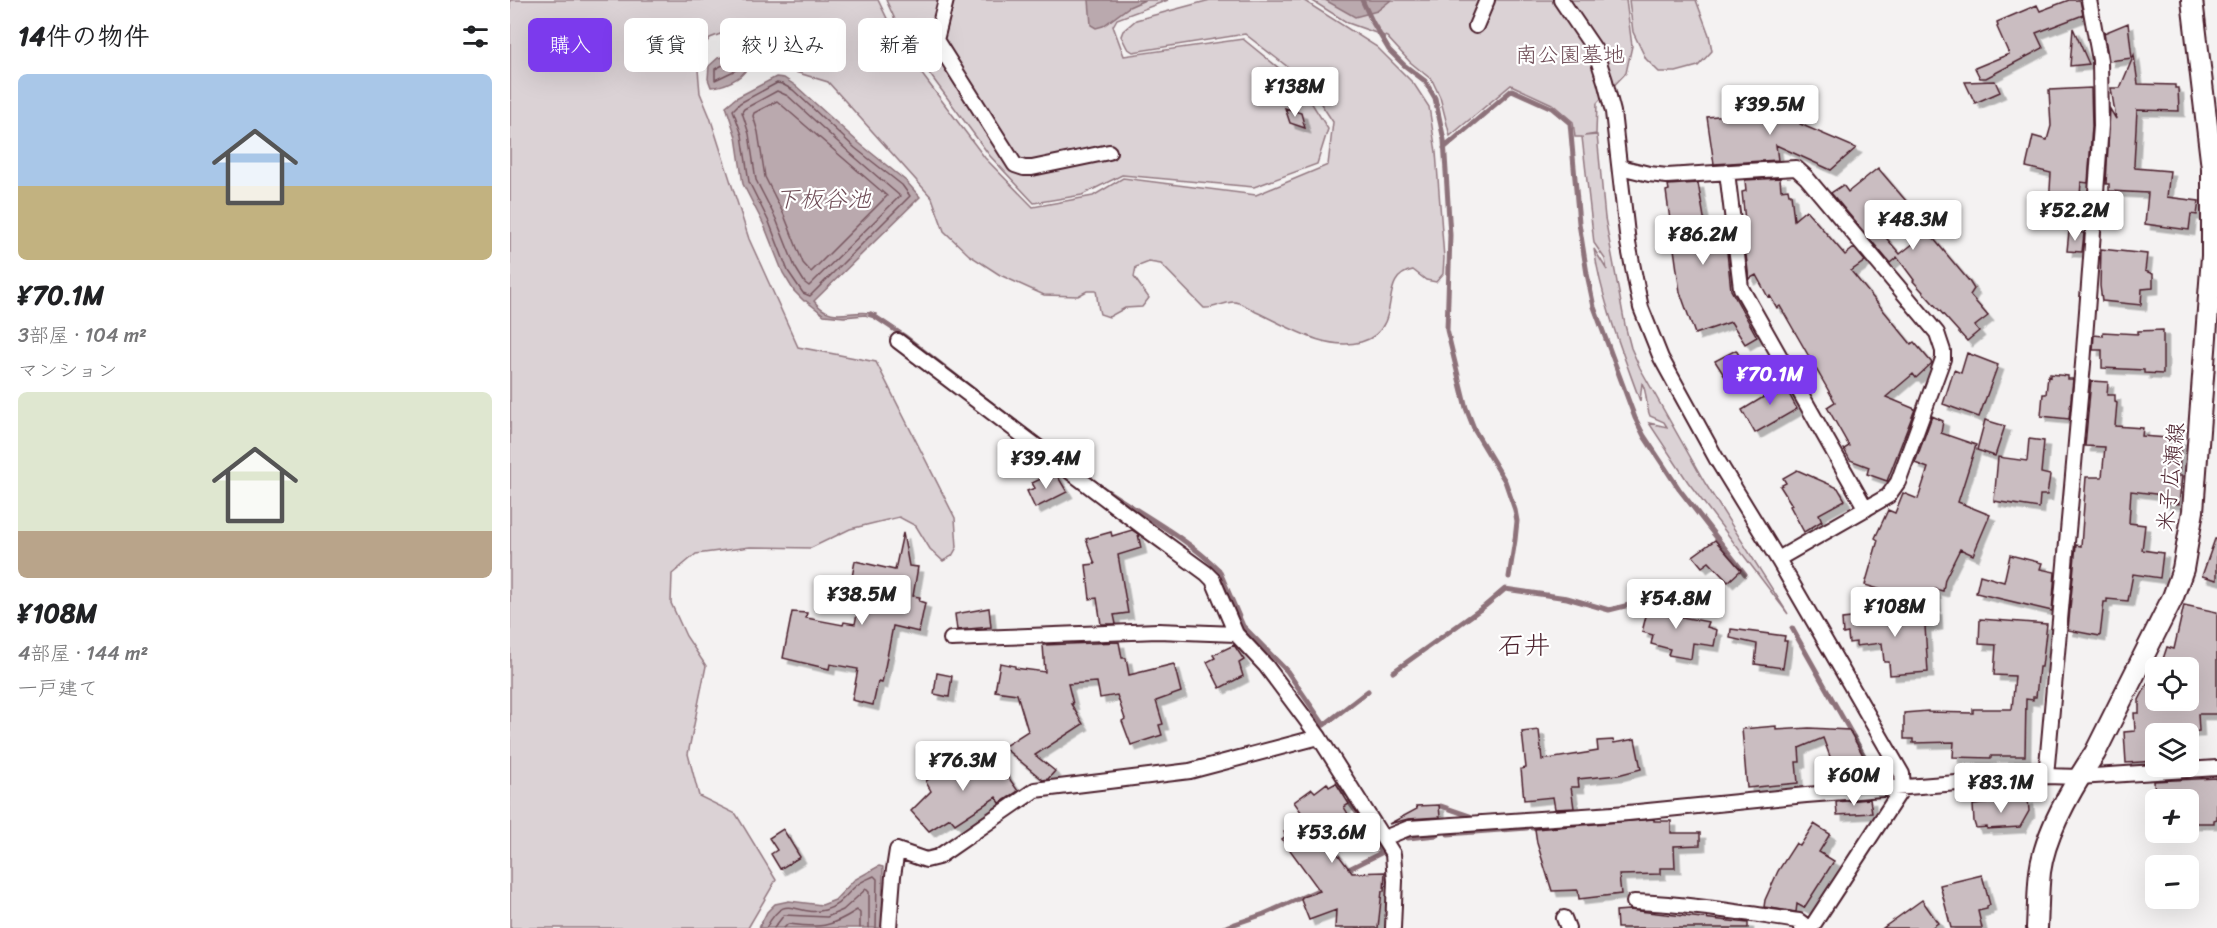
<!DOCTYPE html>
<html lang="ja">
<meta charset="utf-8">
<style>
body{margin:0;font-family:Sriracha,"Klee One",sans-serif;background:#f6f6f6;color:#202124;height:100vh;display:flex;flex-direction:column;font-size:22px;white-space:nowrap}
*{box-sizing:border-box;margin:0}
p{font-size:20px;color:#757577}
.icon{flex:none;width:33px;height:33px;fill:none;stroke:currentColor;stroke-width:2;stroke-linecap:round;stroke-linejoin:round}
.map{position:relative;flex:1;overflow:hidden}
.side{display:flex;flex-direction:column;background:#fff;width:510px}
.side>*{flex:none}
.guide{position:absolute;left:18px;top:18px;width:570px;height:54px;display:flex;gap:12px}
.buttons{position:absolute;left:1635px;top:657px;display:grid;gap:12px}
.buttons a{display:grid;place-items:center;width:54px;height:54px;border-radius:9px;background:#fff;box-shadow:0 6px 24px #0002;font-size:30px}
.price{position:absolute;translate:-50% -51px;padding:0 14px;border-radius:6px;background:#fff;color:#222;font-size:20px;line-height:39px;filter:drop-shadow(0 2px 3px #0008)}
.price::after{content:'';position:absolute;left:50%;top:36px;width:18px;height:14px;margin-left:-9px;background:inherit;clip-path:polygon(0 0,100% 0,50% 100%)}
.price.on{background:#7c3aed;color:#fff}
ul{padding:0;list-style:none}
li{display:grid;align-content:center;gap:12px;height:318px;padding:0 18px}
li span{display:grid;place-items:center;height:186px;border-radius:9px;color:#555}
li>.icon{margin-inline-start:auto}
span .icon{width:108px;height:108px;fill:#fffc;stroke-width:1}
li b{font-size:26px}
h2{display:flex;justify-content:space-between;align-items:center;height:72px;padding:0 18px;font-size:26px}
.tag{padding:0 21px;border-radius:9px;background:#fff;box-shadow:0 6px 24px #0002;font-size:21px;line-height:54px}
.tag.on{background:#7c3aed;color:#fff}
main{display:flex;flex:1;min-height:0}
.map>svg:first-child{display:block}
</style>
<main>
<section class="side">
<h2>14件の物件<svg class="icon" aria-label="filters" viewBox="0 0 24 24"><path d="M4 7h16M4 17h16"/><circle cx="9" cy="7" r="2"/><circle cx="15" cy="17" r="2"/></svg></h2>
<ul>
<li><span style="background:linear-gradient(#a9c7e8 60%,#c2b280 0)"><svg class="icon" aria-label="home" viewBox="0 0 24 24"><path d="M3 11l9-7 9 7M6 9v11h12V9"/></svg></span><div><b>¥70.1M</b><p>3部屋 · 104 m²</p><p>マンション</p></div></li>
<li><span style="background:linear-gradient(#dfe7d0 75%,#b9a48a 0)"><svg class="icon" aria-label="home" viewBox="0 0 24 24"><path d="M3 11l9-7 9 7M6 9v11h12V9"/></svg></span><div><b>¥108M</b><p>4部屋 · 144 m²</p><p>一戸建て</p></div></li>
</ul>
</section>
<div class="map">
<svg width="1707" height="928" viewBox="0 0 1707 928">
<defs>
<filter id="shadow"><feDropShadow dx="5.5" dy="5.5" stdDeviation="0" flood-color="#0004"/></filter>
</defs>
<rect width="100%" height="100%" fill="#f4f2f2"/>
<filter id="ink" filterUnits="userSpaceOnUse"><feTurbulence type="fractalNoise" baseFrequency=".0167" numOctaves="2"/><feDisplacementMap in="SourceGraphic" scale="12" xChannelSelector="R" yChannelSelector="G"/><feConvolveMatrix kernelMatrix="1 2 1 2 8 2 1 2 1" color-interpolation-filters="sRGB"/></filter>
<g filter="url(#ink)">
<path fill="#dbd2d5" stroke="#927880" stroke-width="1.5" d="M0 0H368L390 45 475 158 523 207 583 196 613 178 746 195 818 165 823 122 796 81 735 34 623 52 617 48 611 36 613 31 626 20 700 0H793L867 47 904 84 919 107 926 152 934 258 933 274 926 282 916 280 903 270C876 275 884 302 875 322 870 333 862 339 851 342 815 351 779 327 746 312 741 309 732 303 725 302 715 301 705 309 694 308L651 264 639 262 626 267 624 277 639 298 632 307 615 308 599 317 590 314C587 305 588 299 586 291H577L568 296 534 295 490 275 459 255 434 231 422 198 318 82 269 67 226 34 213 33 200 38 191 49 187 58 190 93 200 117 239 239 288 347 366 362 445 518 447 547 442 556 433 561 420 549 406 526 389 517 340 529 301 548 240 547 186 554 162 574 161 603 176 636 196 666 178 754 189 796 226 814 266 880 238 928H0Z
M376 0H658L607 19 603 26 614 56 733 39 791 86 818 129 807 164 744 187 612 175 572 195 524 203 480 156 394 39Z
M801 0H1116L1122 46 1116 73 1087 103 1086 134 1074 136 1087 135 1095 218 1115 325 1121 348 1130 368 1195 483 1278 614 1178 482 1139 423 1157 427 1154 422 1140 416C1135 404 1138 394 1132 383L1130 401C1112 351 1092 302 1084 249L1097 270 1095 259 1084 243 1072 137H1065L1063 122 1042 104 1001 85 940 136 930 97 922 80 900 62 877 37 838 23Z
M1119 0H1186L1199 35 1202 51 1188 66 1166 72H1149L1136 59 1123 32Z"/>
<path fill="#baa9ae" stroke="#8d727a" stroke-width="1.5" d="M579 0H635L619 7 593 26 586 28 581 25Z
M815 0H881L867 11 845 17Z
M216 56 234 60 237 68C232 79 212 87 201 87L198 79 199 66 208 58Z
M266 77 274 78 286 86 349 143 396 181 410 197 304 301C322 325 342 307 366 314L365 318 355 315 334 317 314 315 296 301H294L284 291 273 273 254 225 233 184 226 137 216 106 226 98Z
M369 866 373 867 372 928H249L257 912 265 904 279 901 312 905 325 900 344 880Z"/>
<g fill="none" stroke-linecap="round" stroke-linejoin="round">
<path stroke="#77565f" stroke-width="1.5" d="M217 63 227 65 228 69 205 80V69Z
M267 83 272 84 283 90 345 148 392 185 400 196 300 296 293 293 278 271 259 222 239 182 232 135 223 110 230 103Z
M267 91 278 96 340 153 390 196 299 286 295 283 285 267 266 219 246 180 239 134 232 112 234 109Z
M267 101 377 196 301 272 293 263 274 215 255 177 248 132 243 116 244 113Z
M256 928C277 889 285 918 315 910 330 906 336 894 347 885 352 881 358 879 364 876L367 879 366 928
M264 928 274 915 317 917 333 910 356 889 359 892V928
M274 928 278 924C311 928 319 928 347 910L350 913V928"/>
<path stroke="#8d727a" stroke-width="5" d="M852 0 863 23 879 50 894 65 915 81 925 98 934 140 940 235 937 330 956 408 965 431 995 481 1005 510 1007 521 1005 540 999 577
M934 148 1002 90 1042 108 1060 123 1069 223 1077 274 1084 307 1125 418 1134 436 1169 489 1235 574
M361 314 394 336C459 386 524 438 590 486 629 513 675 536 709 570L733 626 777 671 814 725 858 691
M1282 628 1365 775
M883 672 975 606 995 589 1057 598 1099 610 1143 599
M828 782 835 794
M839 802 848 814
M931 806 960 816
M1022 828 1113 820
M938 834 1017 828
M898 838 927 835
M833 872 871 853 856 828
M713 928 754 914 815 887"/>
</g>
<path fill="#cabdc1" stroke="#4a1f2b" stroke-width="1.5" filter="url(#shadow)" d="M1559 0H1570L1573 15 1526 33 1533 48 1476 78H1470L1465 68 1499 54 1487 27 1488 26 1487 22 1527 5 1530 11Z
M1618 23 1622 58 1599 61 1594 33Z
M1563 28 1579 64 1560 66Z
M1624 55 1628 84 1665 85V88H1668L1669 111 1627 110 1624 165 1625 168 1660 171 1657 197 1689 201 1687 215 1681 214 1679 230 1635 224 1638 193 1599 191V184H1596L1600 109 1606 119 1601 88H1610Z
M1485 81 1490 92 1465 103 1455 82Z
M1581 88 1582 126 1578 183 1571 182 1568 224 1538 222 1541 173 1516 167 1523 136 1537 140 1541 126 1539 90Z
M1259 99V101L1268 102 1283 110 1284 116H1289L1290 124 1346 148 1321 170 1266 145 1268 160 1204 164 1197 117 1230 114 1219 104Z
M775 108 791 113 795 128 780 123Z
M1368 168 1402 208 1372 233 1390 254 1418 232 1459 281 1464 289 1460 295 1478 316 1465 326 1469 331 1457 341 1403 281 1404 280 1387 257 1380 263 1321 193 1333 185 1338 192Z
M1270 178 1271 190 1278 189 1279 194H1281L1284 220 1296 210 1335 255 1344 248 1355 261 1341 271 1401 344 1404 342 1422 363 1406 378 1403 374 1376 397 1405 409 1377 481 1357 474 1359 467 1340 460 1334 449 1339 446 1317 407 1325 402 1270 306 1267 308 1260 296 1258 297 1246 275 1239 279 1233 231H1236L1232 192 1236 191 1235 180Z
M1188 183 1197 235 1215 233 1221 290 1247 337 1235 344 1221 322 1185 334 1170 292 1156 191 1159 190 1158 185Z
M1559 231 1574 233 1572 252 1557 251Z
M1591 249 1637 254 1635 271 1643 274V288L1632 289 1631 305 1592 301 1590 286Z
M1653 330V374L1634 373V370L1592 368V350H1583L1584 335 1593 336V332L1628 334V331Z
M1226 350 1237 369 1217 380 1205 361Z
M1457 353 1488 365 1469 417 1433 404 1444 370 1451 373Z
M1540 374 1558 376V379H1563L1559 419 1531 416 1533 394H1536L1538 376 1540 377Z
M1270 377 1287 409 1245 433 1232 410 1257 395 1252 386Z
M1581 381 1598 382 1597 395H1605V402L1607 403 1605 426 1633 428 1632 436 1671 439 1669 476H1672L1669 504 1652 502 1653 495 1621 491 1619 523 1635 525 1632 550 1653 553 1650 578 1623 574 1618 601 1597 599V602H1594L1590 636 1558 630 1566 545 1571 546 1576 477H1592L1595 447 1575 446Z
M1422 416 1433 421 1431 433 1466 445 1448 502 1480 515 1463 555 1450 549 1435 579 1433 591 1425 589 1426 606 1355 585 1368 540 1365 538 1378 510 1385 513 1393 493 1408 499 1418 468 1405 463Z
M1475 420 1495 426 1485 456 1467 450Z
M1519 439 1534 441 1531 473 1540 475 1537 495H1530L1529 508 1484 501 1488 457 1517 461Z
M1287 470 1328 488 1335 500 1309 514 1312 521 1294 532 1280 506 1282 505 1270 486 1276 483 1273 478Z
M545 472 557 492 525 508 517 491 525 488 522 483Z
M622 530 628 534 631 548 608 555 618 613 604 615 606 624H591L587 598 580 599 576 565 585 564 576 539 601 532 602 536Z
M393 533 399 566 408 567 403 596 410 597 409 601 415 603 409 632 383 626 372 683 368 682 363 705 342 700 348 669 320 664 319 669 273 658 282 612 297 613 296 618 333 625 334 622 345 624 352 590 340 588 345 561 385 570Z
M1705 539H1707V580L1692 576Z
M1205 540 1231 570 1218 582 1199 562 1192 567 1183 556Z
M1500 555 1532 563 1530 569 1545 572 1542 611 1466 593 1470 575 1494 582Z
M1140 600 1168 606 1166 616 1199 622 1197 627 1207 630 1204 646 1183 643 1181 659 1158 655 1160 649 1141 644 1143 635 1132 632Z
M1674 605 1707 612V714H1688L1689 731 1646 734V761L1616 763 1614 732 1625 731 1624 713H1629V700L1646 667V701L1678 700V668H1650L1657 647 1664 649Z
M479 608 481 627 447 630 445 614Z
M1426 609 1427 624 1415 626 1418 672 1380 675 1379 662H1374L1372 643 1346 646V642L1339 643 1338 633 1333 634 1332 619Z
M1470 619 1537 624 1532 667H1529L1526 697H1523V700L1516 699 1515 756H1481V758L1443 757 1444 742 1403 743V739H1394V713L1418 711V712L1463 713V709H1502L1505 676 1484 675 1486 645 1469 644Z
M1221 629 1275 636 1274 641H1277L1273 668 1245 664 1247 644 1220 638Z
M609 642 612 658H616L619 675 664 664 671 692 646 701 653 724 649 725 652 735 621 745 612 721 615 719 607 695 590 698 587 682 558 684 563 704H561L573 724 525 755 545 771 538 779 533 780 493 747 518 731 507 694 485 691 490 663 505 666V668L535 672 533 645Z
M724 645 734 660 729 663 733 676 710 688 697 662 705 658 703 655Z
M427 673 442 676 439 697 424 694Z
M1266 726V730L1299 728 1339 730 1361 770 1353 773 1354 775 1330 783 1313 738 1289 748 1290 762H1286L1288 783 1237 788 1232 729Z
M1029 730 1032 760 1088 751 1087 741 1103 740 1104 743 1125 739 1131 769 1108 775 1068 779 1069 787H1061L1064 808 1045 809 1043 797 1014 800 1011 769 1016 768 1012 732Z
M480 751 508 791 490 803 486 797 445 824 440 818 419 831 401 811 421 791 416 782 417 780 443 764 449 772Z
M1707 778V819L1704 820V823H1683V800H1645L1644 781Z
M817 783 819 787 826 783 839 804 834 807 838 814 812 833 842 873 875 872 874 891H872L868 928H825L826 910 799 920 791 900 792 897 810 891 772 839 776 836 774 832 794 816 784 802 802 789 805 792Z
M1360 799 1362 813 1327 815 1326 802Z
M1518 799 1519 811 1510 827 1477 829V827L1466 828 1464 822 1463 805Z
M929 805 930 817 898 819 879 824 907 809 906 806Z
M1144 819V821H1161V833H1190V845L1164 846 1165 868H1150V874L1109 875 1111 894 1069 899 1068 890 1042 891 1027 843 1025 829Z
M1304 824 1320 834 1309 852 1324 861 1294 908 1287 904 1286 912 1254 907 1255 900 1268 871 1286 843 1290 846Z
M273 829 290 857 270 869 261 854 267 850 259 838Z
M1472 875 1480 905 1477 906V909L1468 911 1472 928H1441L1430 885Z
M1412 900 1428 923 1421 928H1373Z
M1119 910 1238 923V928H1107L1106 911Z"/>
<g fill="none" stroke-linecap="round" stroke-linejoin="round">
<defs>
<path id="minor" d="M436 0 426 40 505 165 514 168H522L599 152
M1051 0 1085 50 1095 81 1103 112 1118 243 1131 308 1151 358 1206 458 1269 561 1392 774 1393 787 1301 928
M966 26 977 0
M1110 167 1139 174 1157 176 1286 168 1296 177 1427 333 1433 351V359L1388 482 1378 496 1268 559
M1217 172 1231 288 1356 509
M388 341 633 527 696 573 703 580 726 634
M441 639 648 631 726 634 756 666 809 737 883 854 885 881 883 928
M1536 776 1573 364 1591 126 1590 60 1579 0
M874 838 899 828 1118 813 1296 795 1536 776 1569 777 1707 768
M1124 902C1180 904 1234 913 1289 921L1293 924 1292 928
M1054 918 1058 928
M379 928 383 876 387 850 416 860 428 857 525 790 680 771 809 737"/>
<path id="secondary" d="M1527 928C1528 909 1528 890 1530 872 1535 832 1563 786 1585 753L1663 597 1673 569 1683 511 1702 256V168L1682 0"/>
</defs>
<use href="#minor" stroke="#4a1f2b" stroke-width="18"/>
<use href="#secondary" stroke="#4a1f2b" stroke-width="24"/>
<use href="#minor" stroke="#fff" stroke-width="14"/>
<use href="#secondary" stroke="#fff" stroke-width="20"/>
</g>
</g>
<g text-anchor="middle" stroke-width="4.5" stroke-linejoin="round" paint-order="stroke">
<g font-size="22" fill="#6e4c56" stroke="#fff">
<text x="1060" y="62">南公園墓地</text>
</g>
<g font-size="22" fill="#4a1f2b" stroke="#fff">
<text transform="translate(1660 477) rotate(-84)" y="8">米子広瀬線</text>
</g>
<g font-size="24" font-style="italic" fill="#714f59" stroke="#fff">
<text x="313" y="207">下板谷池</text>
</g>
<g font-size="26" fill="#4a1f2b" stroke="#fff">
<text x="1014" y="654">石井</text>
</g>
</g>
</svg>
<div class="buttons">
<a><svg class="icon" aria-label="locate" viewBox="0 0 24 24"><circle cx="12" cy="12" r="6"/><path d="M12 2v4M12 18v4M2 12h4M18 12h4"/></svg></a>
<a><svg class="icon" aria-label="layers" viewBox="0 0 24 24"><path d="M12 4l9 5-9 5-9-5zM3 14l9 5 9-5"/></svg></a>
<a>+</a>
<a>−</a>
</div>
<b class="price" style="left:785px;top:118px">¥138M</b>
<b class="price" style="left:1260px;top:136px">¥39.5M</b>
<b class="price" style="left:1565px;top:242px">¥52.2M</b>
<b class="price" style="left:1403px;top:251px">¥48.3M</b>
<b class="price" style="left:1193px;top:266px">¥86.2M</b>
<b class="price on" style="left:1260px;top:406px">¥70.1M</b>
<b class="price" style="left:536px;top:490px">¥39.4M</b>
<b class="price" style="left:352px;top:626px">¥38.5M</b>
<b class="price" style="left:1166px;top:630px">¥54.8M</b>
<b class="price" style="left:1385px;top:638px">¥108M</b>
<b class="price" style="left:453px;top:792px">¥76.3M</b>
<b class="price" style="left:1344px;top:807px">¥60M</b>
<b class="price" style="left:1491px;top:814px">¥83.1M</b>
<b class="price" style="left:822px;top:864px">¥53.6M</b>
<div class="guide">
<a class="tag on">購入</a>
<a class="tag">賃貸</a>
<a class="tag">絞り込み</a>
<a class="tag">新着</a>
</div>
</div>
</main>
